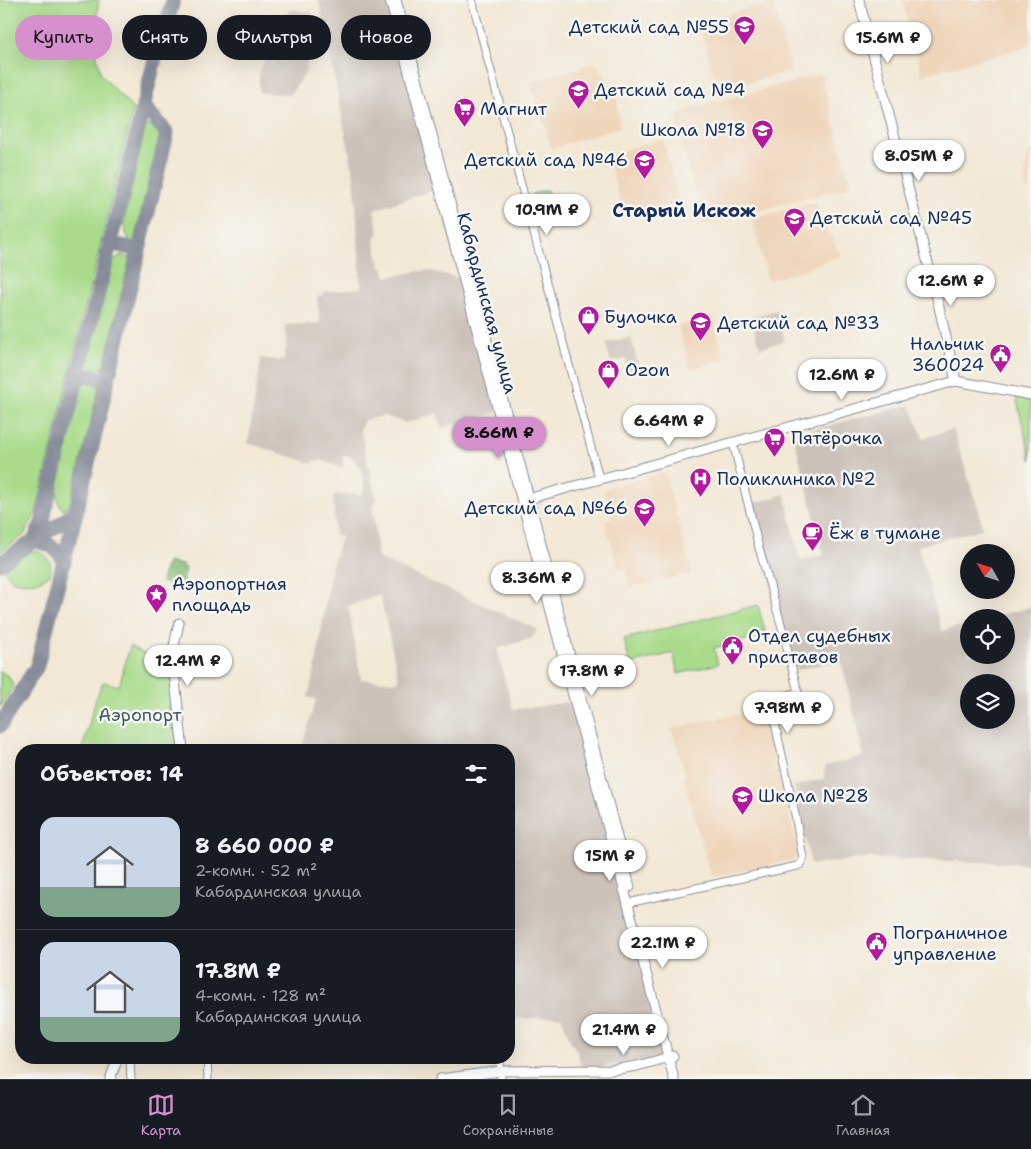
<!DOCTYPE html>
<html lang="ru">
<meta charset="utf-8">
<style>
body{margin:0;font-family:"Shantell Sans",sans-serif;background:#242831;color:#f1f3f6;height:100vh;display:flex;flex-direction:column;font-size:19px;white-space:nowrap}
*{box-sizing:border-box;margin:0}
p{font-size:16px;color:#9ea1a6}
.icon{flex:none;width:28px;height:28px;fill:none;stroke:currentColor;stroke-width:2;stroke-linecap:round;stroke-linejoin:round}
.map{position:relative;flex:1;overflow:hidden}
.panel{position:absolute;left:15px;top:744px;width:500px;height:320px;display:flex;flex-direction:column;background:#171b24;border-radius:20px;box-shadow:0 5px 20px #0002}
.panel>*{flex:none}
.hud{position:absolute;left:15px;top:15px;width:500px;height:45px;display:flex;gap:10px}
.needle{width:32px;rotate:309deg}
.buttons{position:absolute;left:960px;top:544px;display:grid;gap:10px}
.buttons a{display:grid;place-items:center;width:55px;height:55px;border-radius:50%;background:#171b24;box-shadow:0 5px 20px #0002;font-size:25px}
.price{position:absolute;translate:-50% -42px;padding:0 11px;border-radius:18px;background:#fff;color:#222;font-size:16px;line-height:32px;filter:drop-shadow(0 1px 2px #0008)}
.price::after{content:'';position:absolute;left:50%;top:30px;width:15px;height:11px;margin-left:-8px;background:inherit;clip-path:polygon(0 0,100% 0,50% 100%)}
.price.on{background:#d690ce;color:#111}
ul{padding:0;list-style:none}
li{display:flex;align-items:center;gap:15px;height:125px;padding:0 25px}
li+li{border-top:1px solid #363941}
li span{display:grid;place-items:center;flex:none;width:140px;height:100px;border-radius:15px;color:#555}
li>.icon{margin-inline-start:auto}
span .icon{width:60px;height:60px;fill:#fffc;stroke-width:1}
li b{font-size:21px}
h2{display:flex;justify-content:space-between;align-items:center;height:60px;padding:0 25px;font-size:21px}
.chip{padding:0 18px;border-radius:22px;background:#171b24;box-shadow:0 5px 20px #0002;font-size:18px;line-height:45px}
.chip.on{background:#d690ce;color:#111}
.tab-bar{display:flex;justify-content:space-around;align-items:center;height:70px;border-top:1px solid #363941;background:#171b24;font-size:14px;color:#9ea1a6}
.tab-bar a{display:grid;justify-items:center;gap:2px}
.tab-bar .on{color:#d690ce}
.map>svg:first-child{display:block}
</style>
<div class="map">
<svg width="1031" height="1079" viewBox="0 0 1031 1079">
<rect width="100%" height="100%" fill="#f6f6f2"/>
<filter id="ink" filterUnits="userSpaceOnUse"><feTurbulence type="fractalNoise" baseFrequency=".02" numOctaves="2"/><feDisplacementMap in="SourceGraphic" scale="10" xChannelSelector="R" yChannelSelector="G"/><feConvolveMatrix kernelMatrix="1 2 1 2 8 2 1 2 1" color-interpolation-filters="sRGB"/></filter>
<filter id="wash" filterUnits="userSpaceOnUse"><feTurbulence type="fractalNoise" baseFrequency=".0096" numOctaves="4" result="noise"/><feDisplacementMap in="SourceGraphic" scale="20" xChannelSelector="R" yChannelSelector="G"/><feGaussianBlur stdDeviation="1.12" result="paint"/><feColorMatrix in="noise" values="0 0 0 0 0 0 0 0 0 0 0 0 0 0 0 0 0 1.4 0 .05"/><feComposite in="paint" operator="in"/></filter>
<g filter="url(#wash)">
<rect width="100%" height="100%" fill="#f3e8d5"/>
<path fill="#efd6bb" d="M902 0H1031V46L922 75Z
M773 2 791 71 717 90 699 21Z
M595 62 616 91 620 127 552 148 530 83Z
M821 74 851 186 703 225 674 113Z
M663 139 680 204 625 219 607 155Z
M1031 150V190L1026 189 1023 182 1029 152Z
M815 202 840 255 798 272 768 280 752 219Z
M712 316 725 359 691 369 678 326Z
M665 472 691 573 641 586 640 584 630 587 624 568 618 569 605 521 612 518 604 489Z
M765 708 798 851 795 859 718 876H711L684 780 685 772 671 729Z"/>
<path fill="#cdc2b9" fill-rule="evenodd" d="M319 0H390L498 412 442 428 437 413 406 423 385 416 364 420 360 430 376 498 373 510 378 558 537 629 532 638 497 649 513 710 575 701 668 1057 582 1070 577 1051 571 1042 561 1016 509 1020V750H301L316 699 308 697 316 664 332 564 341 538 335 534 333 495 363 494 364 484 360 466 350 456H343V468L319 460 318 461 315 460 313 464 248 443 261 358 284 361 287 337 285 333V325L320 323 317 296H323V292L361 288 354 176ZM437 189 457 267 459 278 427 270 386 277 383 266 380 267 374 237 379 234 374 210ZM380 595 399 680 394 682 361 679 348 606Z
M291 10 312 12 306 73 289 95 259 92V75L276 28Z
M777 310 785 341 760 348 751 317Z
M631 337 639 370 629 372 626 359 611 362 606 343Z
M910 405 923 438 953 429 979 512 982 529 918 546 942 631 969 624V655H1006V618L993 617 1031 607V864L866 858 811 865 794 786 824 779 825 766 864 756 841 660 797 670 767 572 752 504 785 494 800 561 824 555 793 434ZM969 682H1006V720H969Z"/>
<path fill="#a9db8a" stroke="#628574" d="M0 0H99L94 43 101 75 133 109 36 513 24 535 0 552Z
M150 125 155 127 160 135 134 242 129 240 123 226 145 129 147 126Z
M547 190 556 221 541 225 532 194Z
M121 255 130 258 103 369H94L87 364 114 260Z
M89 381 99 387 70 504 63 510C56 503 57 493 58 484L82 385Z
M1016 397 1031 400V460L1018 405Z
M35 551C48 553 53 562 50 574 40 584 27 584 13 581L5 571 6 567 30 552Z
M758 605 766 635 714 648 718 664 678 674 673 653 630 664 624 639Z
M130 646 148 656 169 663 179 750H82L95 701 103 682 119 686Z
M0 671 8 676 14 685 0 707Z"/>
<path fill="#86bb76" stroke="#50756a" d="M167 562 183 565 186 568 182 587 161 582Z"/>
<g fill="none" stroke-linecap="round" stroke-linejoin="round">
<path stroke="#878c9a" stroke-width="15" d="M109 243 139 250
M77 373 107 380
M34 541 42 523 160 38 167 22 173 0
M34 541C49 543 57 547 64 562
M0 563 64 521 77 509
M0 726 37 666 77 509 162 154 167 133 143 105"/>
</g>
</g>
<g filter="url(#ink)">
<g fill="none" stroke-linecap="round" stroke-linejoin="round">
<defs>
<path id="street" d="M472 0 599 478
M628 903 797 866 801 864 803 858 794 809 770 701 798 692 781 624 759 548 733 443
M130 1058 131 1079
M207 1058 208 1079
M500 1058 501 1079"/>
<path id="secondary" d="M390 0 674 1079
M396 0 529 498 630 887
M859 0 936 294 956 381
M524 500 956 381 1031 395
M179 623 172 655 183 750
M110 1079 118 1058
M440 1079 501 1071 611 1070 637 1066 673 1056"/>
</defs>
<use href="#street" stroke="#878c9a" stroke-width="9"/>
<use href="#secondary" stroke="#878c9a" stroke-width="11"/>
<use href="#street" stroke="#fff" stroke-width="7"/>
<use href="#secondary" stroke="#fff" stroke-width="9"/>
</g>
</g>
<defs>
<symbol id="school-pin" viewBox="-11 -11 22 30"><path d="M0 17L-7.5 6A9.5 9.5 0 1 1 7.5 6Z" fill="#b5179e" stroke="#f6f6f2"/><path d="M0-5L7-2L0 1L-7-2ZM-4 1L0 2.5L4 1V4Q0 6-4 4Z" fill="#fff"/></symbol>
<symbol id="supermarket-pin" viewBox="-11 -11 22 30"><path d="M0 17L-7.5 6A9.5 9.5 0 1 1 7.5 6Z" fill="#b5179e" stroke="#f6f6f2"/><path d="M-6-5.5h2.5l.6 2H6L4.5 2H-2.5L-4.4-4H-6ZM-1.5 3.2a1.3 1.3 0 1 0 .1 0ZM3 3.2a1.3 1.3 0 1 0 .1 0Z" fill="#fff"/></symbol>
<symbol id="shop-pin" viewBox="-11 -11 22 30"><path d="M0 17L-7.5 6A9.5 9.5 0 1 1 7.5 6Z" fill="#b5179e" stroke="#f6f6f2"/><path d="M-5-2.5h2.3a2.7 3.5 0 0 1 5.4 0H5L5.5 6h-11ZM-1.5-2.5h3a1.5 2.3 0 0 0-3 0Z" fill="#fff"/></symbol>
<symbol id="civic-pin" viewBox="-11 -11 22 30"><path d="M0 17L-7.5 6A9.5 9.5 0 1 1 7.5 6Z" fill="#b5179e" stroke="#f6f6f2"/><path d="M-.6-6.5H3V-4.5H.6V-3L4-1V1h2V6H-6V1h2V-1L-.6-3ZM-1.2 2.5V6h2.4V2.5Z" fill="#fff"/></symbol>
<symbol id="hospital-pin" viewBox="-11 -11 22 30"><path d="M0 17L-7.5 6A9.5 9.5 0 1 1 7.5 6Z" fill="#b5179e" stroke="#f6f6f2"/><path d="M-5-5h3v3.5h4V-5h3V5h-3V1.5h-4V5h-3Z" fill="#fff"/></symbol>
<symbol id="cafe-pin" viewBox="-11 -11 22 30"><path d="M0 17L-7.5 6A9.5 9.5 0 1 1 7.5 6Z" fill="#b5179e" stroke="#f6f6f2"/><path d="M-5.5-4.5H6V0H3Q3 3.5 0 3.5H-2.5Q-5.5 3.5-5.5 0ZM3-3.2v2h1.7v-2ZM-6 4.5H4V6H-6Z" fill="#fff"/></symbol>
<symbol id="sight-pin" viewBox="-11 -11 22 30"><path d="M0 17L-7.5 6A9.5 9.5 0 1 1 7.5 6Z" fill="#b5179e" stroke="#f6f6f2"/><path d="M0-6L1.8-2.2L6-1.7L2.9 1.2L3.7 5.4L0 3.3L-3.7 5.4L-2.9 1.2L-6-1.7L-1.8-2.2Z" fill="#fff"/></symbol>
</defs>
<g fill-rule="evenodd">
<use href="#school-pin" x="732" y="14" width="25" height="34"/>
<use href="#school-pin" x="566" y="78" width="25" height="34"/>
<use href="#supermarket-pin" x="452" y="96" width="25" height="34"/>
<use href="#school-pin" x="750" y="118" width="25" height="34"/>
<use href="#school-pin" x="632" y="148" width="25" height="34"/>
<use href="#school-pin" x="782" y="206" width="25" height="34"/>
<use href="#shop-pin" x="576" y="304" width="25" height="34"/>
<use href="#school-pin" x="688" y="310" width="25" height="34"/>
<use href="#civic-pin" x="988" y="342" width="25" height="34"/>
<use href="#shop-pin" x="596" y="358" width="25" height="34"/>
<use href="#supermarket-pin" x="762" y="426" width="25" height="34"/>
<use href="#hospital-pin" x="688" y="466" width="25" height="34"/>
<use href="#school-pin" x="632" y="496" width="25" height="34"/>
<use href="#cafe-pin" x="800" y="520" width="25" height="34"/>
<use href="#sight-pin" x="144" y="582" width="25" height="34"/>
<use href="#civic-pin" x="720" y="634" width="25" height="34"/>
<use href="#school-pin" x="730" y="784" width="25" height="34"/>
<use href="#civic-pin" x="864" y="930" width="25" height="34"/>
</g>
<g text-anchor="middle" stroke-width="5" stroke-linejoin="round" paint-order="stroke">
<g font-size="18" fill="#1b2f5e" stroke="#f6f6f2" text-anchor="start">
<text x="729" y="33" text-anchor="end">Детский сад №55</text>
<text x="594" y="96">Детский сад №4</text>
<text x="480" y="115">Магнит</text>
<text x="746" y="136" text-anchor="end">Школа №18</text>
<text x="628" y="166" text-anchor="end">Детский сад №46</text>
<text x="810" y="224">Детский сад №45</text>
<text x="604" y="323">Булочка</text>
<text x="717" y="329">Детский сад №33</text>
<text x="984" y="350" text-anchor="end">Нальчик<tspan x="984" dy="21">360024</tspan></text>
<text x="625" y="376">Ozon</text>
<text x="791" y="444">Пятёрочка</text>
<text x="717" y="485">Поликлиника №2</text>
<text x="628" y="514" text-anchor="end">Детский сад №66</text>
<text x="829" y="539">Ёж в тумане</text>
<text x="172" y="590">Аэропортная<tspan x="172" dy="21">площадь</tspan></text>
<text x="748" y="642">Отдел судебных<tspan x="748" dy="21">приставов</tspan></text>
<text x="758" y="802">Школа №28</text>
<text x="893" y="939">Пограничное<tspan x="893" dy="21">управление</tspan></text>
</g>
<g font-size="18" fill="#1b2f5e" stroke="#f6f6f2">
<text transform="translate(487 303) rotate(75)" y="6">Кабардинская улица</text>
</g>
<g font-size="18" fill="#3e5a69" stroke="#f6f6f2">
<text x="140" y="721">Аэропорт</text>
</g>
<g font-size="19" font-weight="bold" fill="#1b2f5e" stroke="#f6f6f2">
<text x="684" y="217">Старый Искож</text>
</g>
</g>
</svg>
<div class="buttons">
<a><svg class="needle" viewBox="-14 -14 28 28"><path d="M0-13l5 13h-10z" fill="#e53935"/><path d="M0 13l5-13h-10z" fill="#9ea1a6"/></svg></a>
<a><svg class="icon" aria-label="locate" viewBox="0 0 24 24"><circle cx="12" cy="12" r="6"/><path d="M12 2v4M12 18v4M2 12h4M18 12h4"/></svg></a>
<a><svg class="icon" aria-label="layers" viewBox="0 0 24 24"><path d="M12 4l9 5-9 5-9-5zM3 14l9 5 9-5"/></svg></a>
</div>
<b class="price" style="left:888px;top:64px">15.6M ₽</b>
<b class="price" style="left:919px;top:182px">8.05M ₽</b>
<b class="price" style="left:547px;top:236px">10.9M ₽</b>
<b class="price" style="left:951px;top:307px">12.6M ₽</b>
<b class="price" style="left:842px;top:401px">12.6M ₽</b>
<b class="price" style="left:669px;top:447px">6.64M ₽</b>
<b class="price on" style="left:499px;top:459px">8.66M ₽</b>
<b class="price" style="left:537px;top:604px">8.36M ₽</b>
<b class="price" style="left:188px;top:687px">12.4M ₽</b>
<b class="price" style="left:592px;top:697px">17.8M ₽</b>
<b class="price" style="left:788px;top:734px">7.98M ₽</b>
<b class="price" style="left:610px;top:882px">15M ₽</b>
<b class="price" style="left:663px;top:969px">22.1M ₽</b>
<b class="price" style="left:624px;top:1056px">21.4M ₽</b>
<div class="hud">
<a class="chip on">Купить</a>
<a class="chip">Снять</a>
<a class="chip">Фильтры</a>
<a class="chip">Новое</a>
</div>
<section class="panel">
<h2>Объектов: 14<svg class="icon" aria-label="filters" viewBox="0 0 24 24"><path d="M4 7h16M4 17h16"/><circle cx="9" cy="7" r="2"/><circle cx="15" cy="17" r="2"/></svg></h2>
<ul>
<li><span style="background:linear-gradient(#c9d6e8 70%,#7fa58c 0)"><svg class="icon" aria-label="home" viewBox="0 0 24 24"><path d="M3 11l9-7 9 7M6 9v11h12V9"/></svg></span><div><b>8 660 000 ₽</b><p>2-комн. · 52 m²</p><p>Кабардинская улица</p></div></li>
<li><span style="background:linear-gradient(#c9d6e8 75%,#7fa58c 0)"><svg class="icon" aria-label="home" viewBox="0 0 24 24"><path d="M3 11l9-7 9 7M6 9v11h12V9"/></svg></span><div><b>17.8M ₽</b><p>4-комн. · 128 m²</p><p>Кабардинская улица</p></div></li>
</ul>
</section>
</div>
<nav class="tab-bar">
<a class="on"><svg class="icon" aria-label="map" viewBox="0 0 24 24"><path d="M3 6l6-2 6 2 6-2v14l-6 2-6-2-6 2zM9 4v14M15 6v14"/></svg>Карта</a>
<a><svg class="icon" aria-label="saved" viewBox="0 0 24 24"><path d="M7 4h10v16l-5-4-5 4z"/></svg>Сохранённые</a>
<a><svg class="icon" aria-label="home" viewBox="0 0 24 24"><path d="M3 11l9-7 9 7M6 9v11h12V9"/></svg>Главная</a>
</nav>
